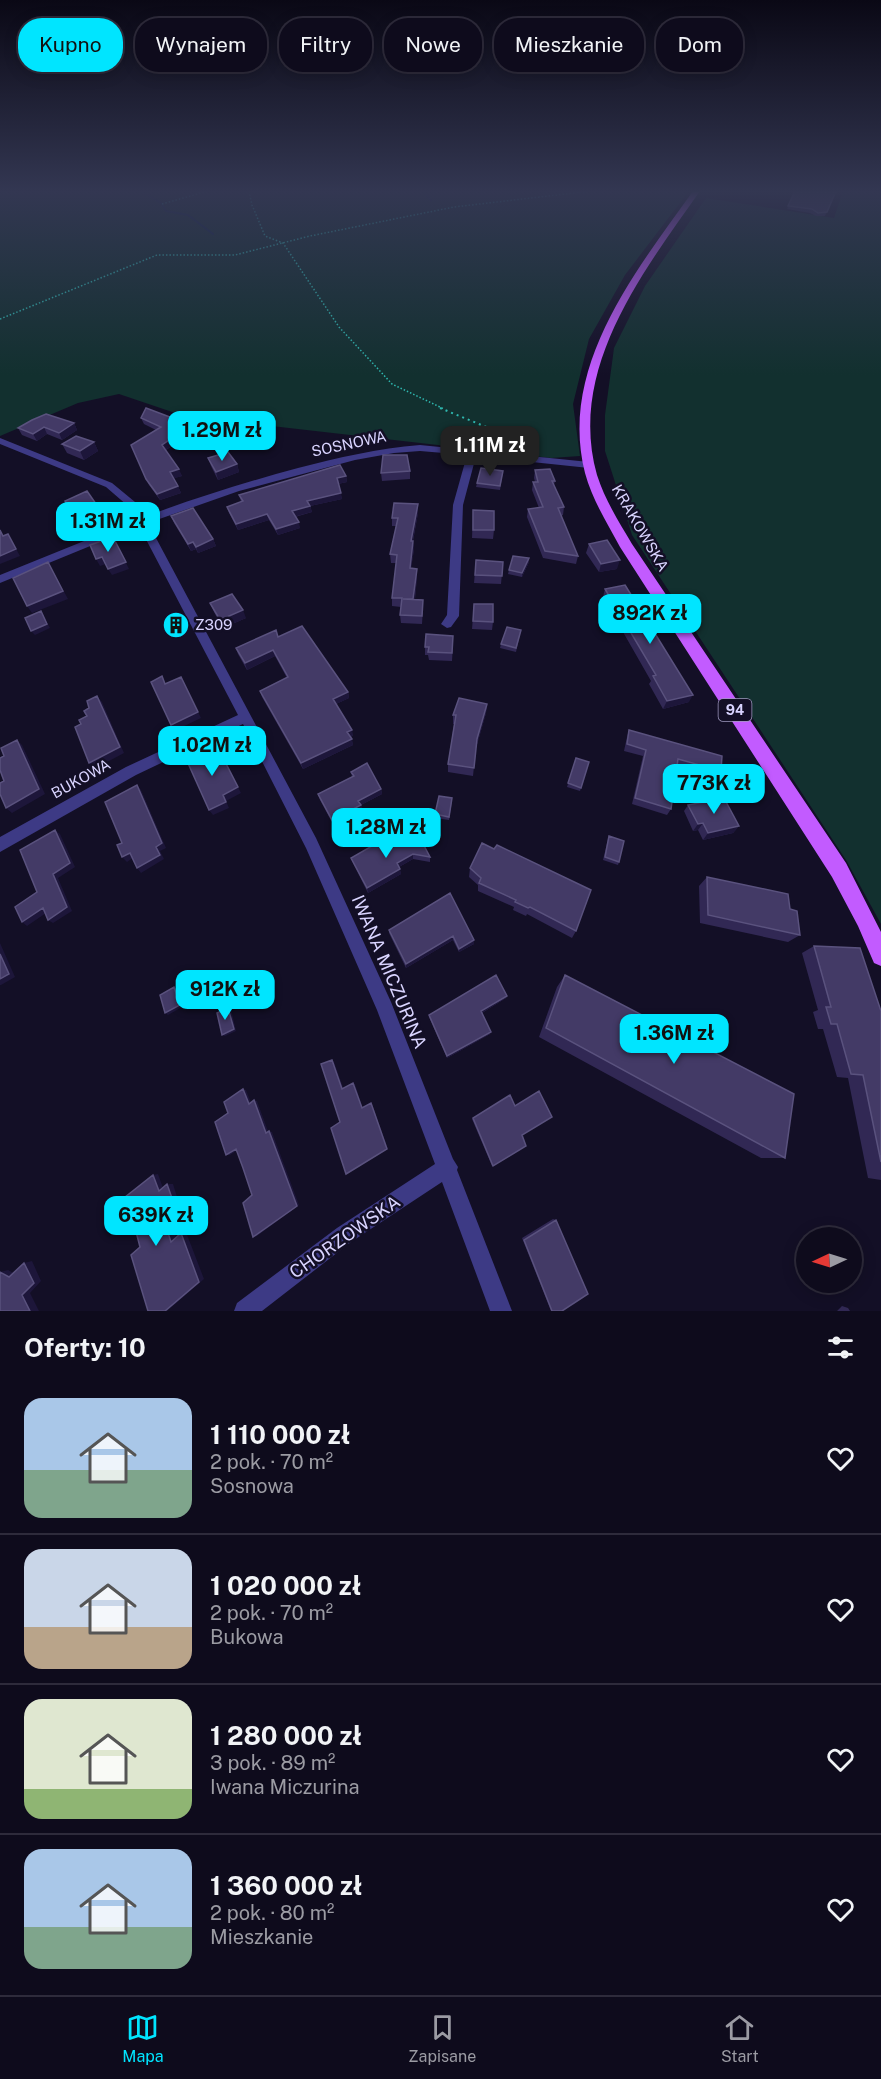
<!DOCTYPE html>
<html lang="pl">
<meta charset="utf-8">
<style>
body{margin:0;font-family:"Public Sans",sans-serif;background:#171425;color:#f1f3f6;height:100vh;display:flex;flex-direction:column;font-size:22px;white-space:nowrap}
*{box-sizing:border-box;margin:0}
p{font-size:20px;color:#9b9ba3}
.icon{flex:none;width:33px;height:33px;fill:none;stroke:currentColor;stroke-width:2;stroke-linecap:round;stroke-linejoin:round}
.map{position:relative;height:1311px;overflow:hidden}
.panel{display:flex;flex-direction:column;background:#0e0b1c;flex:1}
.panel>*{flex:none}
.hud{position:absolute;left:18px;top:18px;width:846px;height:54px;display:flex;gap:12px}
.needle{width:39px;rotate:266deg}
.controls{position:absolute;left:796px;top:1227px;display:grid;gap:12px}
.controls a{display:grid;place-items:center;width:66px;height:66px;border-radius:50%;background:#0e0b1c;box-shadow:0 3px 15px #0003,0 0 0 2px #2e2b3b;font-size:30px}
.price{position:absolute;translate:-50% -51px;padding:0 14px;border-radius:12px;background:#00e5ff;color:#111;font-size:20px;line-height:39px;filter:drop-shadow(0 2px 3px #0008)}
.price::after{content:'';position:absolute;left:50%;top:36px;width:18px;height:14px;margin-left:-9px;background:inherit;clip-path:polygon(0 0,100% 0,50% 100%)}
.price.current{background:#222;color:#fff}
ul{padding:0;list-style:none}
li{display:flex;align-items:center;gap:18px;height:150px;padding:0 24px}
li+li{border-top:2px solid #2e2b3b}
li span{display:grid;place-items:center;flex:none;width:168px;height:120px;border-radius:18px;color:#555}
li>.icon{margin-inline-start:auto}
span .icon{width:72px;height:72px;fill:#fffc;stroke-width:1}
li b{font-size:26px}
h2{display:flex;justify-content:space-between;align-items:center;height:72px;padding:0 24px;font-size:26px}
.chip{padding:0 21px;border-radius:24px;background:#0e0b1c;box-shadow:0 3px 15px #0003,0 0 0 2px #2e2b3b;font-size:21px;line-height:54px}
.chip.current{background:#00e5ff;color:#111}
.menu{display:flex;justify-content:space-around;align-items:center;height:84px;border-top:2px solid #2e2b3b;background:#0e0b1c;font-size:16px;color:#9b9ba3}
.menu a{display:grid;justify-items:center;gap:3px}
.menu .current{color:#00e5ff}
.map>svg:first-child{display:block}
</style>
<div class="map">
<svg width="881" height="1311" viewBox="0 0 881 1311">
<rect width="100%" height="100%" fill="#130f26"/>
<path fill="#12302f" d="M0 191H689L625 275 589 339 573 404 580 456 551 458 184 416 119 394 78 403 0 436Z
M843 191H881V924L846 860 632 535 605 451V415L614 348 645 286 706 198 834 218Z"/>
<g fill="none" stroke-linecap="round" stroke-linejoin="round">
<path stroke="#0c2248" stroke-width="2" d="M141 191 161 203 166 211 188 215 213 234
M424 191 431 201"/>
<path stroke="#2fb8b0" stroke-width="1.5" stroke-dasharray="1.5 2" stroke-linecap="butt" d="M249 191 252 205 265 236 283 243 339 327 392 384 444 409
M162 204 208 191
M0 319 157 255H235L310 236 454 207 591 191"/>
<path stroke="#2fb8b0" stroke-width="2" stroke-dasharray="2 4" stroke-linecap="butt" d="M440 408 535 447"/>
<path fill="#3d3a85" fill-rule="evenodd" d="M0 438 112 483 135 502 144 517C195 498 246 482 298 468 338 458 378 448 420 445L589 462 594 465 589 468 476 456 463 505 459 616 451 627 447 628 441 624 447 615 453 505 467 455 420 451 394 453 355 460 239 491 148 523 316 838 391 1002 453 1159 458 1167 457 1170 512 1311H490L442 1182 351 1242 262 1311H234L237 1303 337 1228 435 1164 377 1010 306 848 243 724 136 775 0 852V837L126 767 238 715 139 526 0 583V575L136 520 128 506 106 487 0 444Z"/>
<path fill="#c25bff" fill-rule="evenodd" d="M693 191H700C643 272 567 369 597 475 605 500 619 522 632 544L846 863 881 932V966L874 963 858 926 832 877 620 547C607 523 592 499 585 473 558 367 636 271 693 191Z"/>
</g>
<path fill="#312854" d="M795 191H837L825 216H816L810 213 787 209Z
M141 418 191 425 193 432 166 450 182 476 174 478 181 493 160 500 149 485 131 445 156 430 144 424Z
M74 423 77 430 62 440 47 434 37 441 22 435 18 428Z
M94 442 98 451 84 460 67 453 62 444Z
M208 458 237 464 239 472 218 480 211 466Z
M535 470 555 481 554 485 564 507 563 515 561 516 578 556 576 564 543 558 527 517 528 509 539 508 532 490 533 482H535L534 478Z
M410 471V479L382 481 381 473Z
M503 471 500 490 476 487 477 483Z
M346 476 347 482 338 484 342 499 310 506 312 512 295 517 300 528 278 535 269 520 238 530 229 513 227 507 241 502 239 495Z
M473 510 494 530 493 539 472 538Z
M418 513 413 541 414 549 411 568 417 577 415 599 423 608 422 624 401 623 400 615 401 607 392 606V598L396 563H391L390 554 396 526H392V518Z
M171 516 213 539 216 546 198 553 196 549 191 551 174 523Z
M589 544 617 569 599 572 586 553Z
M476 560 503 562 501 584 474 583Z
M529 562 522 577 508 574 509 570Z
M605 589 689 702 663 709 649 684 651 681 603 597Z
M210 603 246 618 223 628 214 612Z
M474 604 493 622 492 630 472 629Z
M521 630 516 652 500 648 501 644Z
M278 637 348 692 349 698 336 704 353 735 351 737 353 745 303 769 262 697 260 691 287 678 275 656 247 670 238 654 236 648Z
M453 644 452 661 429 660 428 655H425V647Z
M487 704 486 713 476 748 473 776 448 772V764L454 724H453V715Z
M629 730 721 771 717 777 677 766 671 809 667 815 632 804 643 756 624 751 627 737Z
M576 758 589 762 580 791 567 787Z
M351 772 381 789 382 794 361 805 362 811 334 826 320 800 318 794 352 777Z
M452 801 449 820 435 818V814Z
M688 805 739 826 733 833 703 840 698 830 693 831 684 811Z
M609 836 619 862 618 865 603 860 608 839Z
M388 847 430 857V862L413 859 399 867 401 874 368 893 353 863 351 858Z
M470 868 576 931 572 938 527 914 526 916 513 910 514 907 478 891V885L469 877Z
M707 877 790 909 800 935 788 942 700 923 699 886Z
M450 893 474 940V944L459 952 453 940 406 968 389 933V930Z
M814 946 881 1011V1180L868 1178 848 1078 837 1077 823 1029H818L813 1012 818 1010 802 953Z
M565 975 785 1158H761L539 1037 557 987Z
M507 996 506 998 482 1013 490 1034 447 1058 429 1017V1015Z
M473 1118 522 1135 493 1166H492L472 1119Z
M553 1219 556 1220 562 1311H551L522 1238Z
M842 1306 848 1308 850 1311H837Z"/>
<path fill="#1d163a" d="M74 423 77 430 62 440 59 433Z
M191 425 193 432 164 451 162 445Z
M44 427 47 434 37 441 33 434Z
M94 442 98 451 84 460 80 451Z
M237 464 239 472 218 480 216 472Z
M179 469 182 476 172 479 170 472Z
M346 476 347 482 338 484 337 478Z
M178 486 181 493 160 500 157 494Z
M341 493 342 499 310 506 312 512 293 517 292 511 307 501Z
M418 504V513L411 549V541Z
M103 514 107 522 83 531 79 523Z
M267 514 269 520 238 530 236 524Z
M299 522 300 528 278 535 276 529Z
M8 534 20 556 0 564V556Z
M213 539 216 546 198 553 196 547Z
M413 541 414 549 410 577V568Z
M193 542 196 549 191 551 188 544Z
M117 544 129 569 112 575 108 569Z
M102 557 106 564 100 566 96 559Z
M529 558V562L522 577V573Z
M620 560 617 569 599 572 601 564Z
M48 562 68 599 32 613 27 606Z
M417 569V577L414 607 413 599Z
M243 610 246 618 223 628 220 620Z
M41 611 50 628 35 635 31 631Z
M273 650 275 656 247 670 245 663Z
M181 677 201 718 174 731 171 725Z
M348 692 349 698 334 705 333 699Z
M693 695 689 702 663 709 667 701Z
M97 696 102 702 124 753 94 769 89 763Z
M487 704 486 713 476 748 473 776 477 739Z
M352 730 353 735 349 738 347 732Z
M352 739 353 745 303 769 301 763Z
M17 740 22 745 45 794 12 813 6 808Z
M217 746 241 793 226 801 229 808 213 815 209 810 223 795Z
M137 785 141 790 166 848 160 851 164 859 141 873 137 868 156 847Z
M381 789 382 794 361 805 362 811 334 826 332 820 358 801Z
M703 823 698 830 693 831 698 824Z
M739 826 733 833 703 840 708 833Z
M55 830 60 834 75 867 58 878 72 911 53 923 48 920 53 874Z
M130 853 134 857 127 862 122 857Z
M413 854V859L397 868V863Z
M400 869 401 874 368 893 367 888Z
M43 908 49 911 27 926 22 922Z
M453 936V940L406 968V964Z
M474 940V944L459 952V949Z
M0 943 15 977 1 985H0Z
M174 987 177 989 182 1007 168 1015 165 1013Z
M507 996 506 998 480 1014 481 1011Z
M228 1008 231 1009 236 1031 225 1036 222 1035Z
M491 1032 490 1034 447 1058V1056Z
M332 1060 334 1062 344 1090 342 1089Z
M353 1083 355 1084 363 1109 362 1108Z
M243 1089 246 1090 252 1105 249 1104Z
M254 1100 257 1101 269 1134 266 1133Z
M371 1103 372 1104 388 1149 346 1174Z
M269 1131 272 1132 299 1205 257 1236 253 1237Z
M236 1149H239L230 1155H226Z
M158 1174 164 1191H159L153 1175Z
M167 1184H173L178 1200 166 1210 177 1240 171 1242 161 1211Z
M139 1219 124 1230 118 1232 133 1220Z
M186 1232 204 1279 167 1311H165L181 1233Z
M32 1261 41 1281 30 1293 39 1311H30L22 1295 24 1263Z
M8 1270 17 1275 9 1277 0 1272Z"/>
<path fill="#433a66" stroke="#5a527e" stroke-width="1.5" d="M795 191H836L827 212 818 213 812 209 788 206Z
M146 408 191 425 162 445 179 469 170 472 178 486 157 494 146 479 131 445 161 427 141 418Z
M46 414 74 423 59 433 44 427 33 434 18 428 32 420Z
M76 436 94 442 80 451 62 444Z
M228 452 237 464 216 472 208 458Z
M383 455H407L410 471 381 473Z
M340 465 346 476 337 478 341 493 307 501 310 506 292 511 299 522 276 529 267 514 236 524 227 507 243 501 239 495Z
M481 468 503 471 500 486 477 483Z
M550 469 555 481H552L564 507 558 508 578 556 545 551 528 509 543 507 533 482H538L535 470Z
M87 491 103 514 79 523 65 501Z
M394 503 418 504 411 541H413L410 568 417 569 413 599H403L423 600 422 616 400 615 402 598H392L397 555 390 554 398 518H392Z
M193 508 213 539 196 547 193 542 188 544 171 516Z
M473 510 494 511V530H473Z
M0 530 3 536 8 534 16 549 0 556Z
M113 537 126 562 108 569 102 557 96 559 90 545Z
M607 540 620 560 601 564 589 544Z
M513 556 529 558 522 573 509 570Z
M476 560 503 562 502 576 475 575Z
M48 562 63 591 27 606 13 578Z
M625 585 693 695 667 701 653 676 656 675 605 589Z
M232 594 243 610 220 620 210 603Z
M474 604H493V622L473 621Z
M41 611 47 624 31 631 25 618Z
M302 626 348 692 333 699 352 730 347 732 352 739 301 763 260 691 288 677 273 650 245 663 236 648 276 630 278 637Z
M507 627 521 630 516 648 501 644Z
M426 634 453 636 452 653 428 652 429 647H425Z
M162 676 165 684 181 677 198 712 171 725 151 682Z
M97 696 120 747 89 763 75 727 81 724 79 720 87 716 84 711 89 708 87 701Z
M459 698 487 704 477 739 474 768 448 764 456 715H453Z
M629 730 722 756 721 771 678 759 671 809 635 798 646 750 627 744Z
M17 740 39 789 6 808 0 794V783L4 781 0 770V758L4 756 1 748Z
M217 746 238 787 223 795 226 802 209 810 187 761Z
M576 758 589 762 581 788 568 783Z
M367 763 381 789 358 801 361 805 332 820 318 794 354 776 351 772Z
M137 785 162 843 156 847 160 855 137 868 130 853 122 857 117 845 122 843 105 802Z
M439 796 452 798 449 817 435 814Z
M724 798 739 826 708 833 703 823 698 824 688 805Z
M55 830 70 863 53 874 67 907 48 920 43 908 22 922 15 907 37 892 20 850Z
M609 836 624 841 619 862 605 857Z
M406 837 421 840 430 857 413 854 397 863 400 869 367 888 351 858 384 839 388 847Z
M482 843 494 849 497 845 591 890 576 931 530 907 528 908 515 902 516 900 479 883 481 878 470 868Z
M707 877 788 894 790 909 797 911 800 935 708 915Z
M450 893 474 940 459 949 453 936 406 964 389 930Z
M814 946 860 948 881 1011V1162L863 1075 851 1074 837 1024H831L826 1007H831Z
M0 954 9 974 0 979Z
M496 975 507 996 481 1011 491 1032 447 1056 429 1015Z
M565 975 794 1094 785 1158 546 1028Z
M174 987 180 1005 165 1013 160 995Z
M228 1008 234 1029 222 1035 217 1013Z
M332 1060 342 1089 353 1083 362 1108 371 1103 387 1149 346 1174 331 1128 340 1122 321 1064Z
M243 1089 249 1104 254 1100 266 1133 269 1131 297 1206 253 1237 243 1203 252 1195 243 1168 236 1149 226 1155 215 1122 228 1113 224 1102Z
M539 1091 552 1117 522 1135 526 1146 493 1166 473 1118 510 1095 515 1106Z
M153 1175 159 1191 167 1184 173 1201 161 1211 171 1242 181 1233 199 1282 165 1311H148L131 1255 140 1247 133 1220 118 1232 110 1209Z
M556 1220 588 1294 562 1311H552L524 1240Z
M24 1263 34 1283 22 1295 30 1311H0V1272L9 1277Z"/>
<linearGradient id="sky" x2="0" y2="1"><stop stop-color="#0a0815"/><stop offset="0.51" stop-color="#333752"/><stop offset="1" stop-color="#333752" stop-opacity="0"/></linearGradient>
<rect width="881" height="375" fill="url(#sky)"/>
<defs>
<symbol id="building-disc" viewBox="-11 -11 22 22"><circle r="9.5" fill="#00e5ff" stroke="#130f26"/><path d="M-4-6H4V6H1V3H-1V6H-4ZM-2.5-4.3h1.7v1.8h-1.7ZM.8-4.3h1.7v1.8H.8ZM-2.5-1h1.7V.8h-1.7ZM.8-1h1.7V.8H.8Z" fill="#111"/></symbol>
</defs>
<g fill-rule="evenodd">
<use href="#building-disc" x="161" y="610" width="30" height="30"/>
</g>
<g text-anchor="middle" stroke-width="5" stroke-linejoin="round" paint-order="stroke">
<rect fill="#130f26" stroke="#9e99be" stroke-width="1.5" x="718.5" y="699" width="33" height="22" rx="4.5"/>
<g font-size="14" font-weight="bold" fill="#d9d4ff">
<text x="735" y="715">94</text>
</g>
<g font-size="15" fill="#d9d4ff" stroke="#130f26">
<text transform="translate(349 444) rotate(-12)" y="5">SOSNOWA</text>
<text transform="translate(640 528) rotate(60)" y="5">KRAKOWSKA</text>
<text transform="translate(81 779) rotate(-29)" y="5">BUKOWA</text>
</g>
<g font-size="15" fill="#d9d4ff" stroke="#130f26" text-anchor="start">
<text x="195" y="630">Z309</text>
</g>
<g font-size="18" fill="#d9d4ff" stroke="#130f26">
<text transform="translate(389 972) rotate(67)" y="6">IWANA MICZURINA</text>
<text transform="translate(345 1237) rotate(-35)" y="6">CHORZOWSKA</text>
</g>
</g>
</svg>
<div class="controls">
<a><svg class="needle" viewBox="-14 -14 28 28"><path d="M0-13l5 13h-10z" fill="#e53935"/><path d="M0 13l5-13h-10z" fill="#9b9ba3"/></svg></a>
</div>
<b class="price" style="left:222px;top:462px">1.29M zł</b>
<b class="price current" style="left:490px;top:477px">1.11M zł</b>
<b class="price" style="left:108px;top:553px">1.31M zł</b>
<b class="price" style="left:650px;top:645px">892K zł</b>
<b class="price" style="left:212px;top:777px">1.02M zł</b>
<b class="price" style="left:714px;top:815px">773K zł</b>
<b class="price" style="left:386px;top:859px">1.28M zł</b>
<b class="price" style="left:225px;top:1021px">912K zł</b>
<b class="price" style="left:674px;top:1065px">1.36M zł</b>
<b class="price" style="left:156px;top:1247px">639K zł</b>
<div class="hud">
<a class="chip current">Kupno</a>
<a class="chip">Wynajem</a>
<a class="chip">Filtry</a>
<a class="chip">Nowe</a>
<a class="chip">Mieszkanie</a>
<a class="chip">Dom</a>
</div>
</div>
<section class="panel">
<h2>Oferty: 10<svg class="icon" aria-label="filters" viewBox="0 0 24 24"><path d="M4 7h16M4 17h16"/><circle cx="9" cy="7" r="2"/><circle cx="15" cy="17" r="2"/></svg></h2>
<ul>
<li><span style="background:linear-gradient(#a9c7e8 60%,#7fa58c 0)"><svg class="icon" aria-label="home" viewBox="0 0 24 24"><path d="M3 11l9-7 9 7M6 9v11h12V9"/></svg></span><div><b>1 110 000 zł</b><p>2 pok. · 70 m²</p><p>Sosnowa</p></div><svg class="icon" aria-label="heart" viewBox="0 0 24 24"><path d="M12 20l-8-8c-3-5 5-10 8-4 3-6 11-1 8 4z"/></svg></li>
<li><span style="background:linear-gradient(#c9d6e8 65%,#b9a48a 0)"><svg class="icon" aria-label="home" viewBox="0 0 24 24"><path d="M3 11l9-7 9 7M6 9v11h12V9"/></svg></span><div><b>1 020 000 zł</b><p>2 pok. · 70 m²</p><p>Bukowa</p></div><svg class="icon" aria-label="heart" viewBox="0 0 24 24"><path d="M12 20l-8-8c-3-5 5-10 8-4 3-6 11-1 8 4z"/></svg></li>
<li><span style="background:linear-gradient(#dfe7d0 75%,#8fb573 0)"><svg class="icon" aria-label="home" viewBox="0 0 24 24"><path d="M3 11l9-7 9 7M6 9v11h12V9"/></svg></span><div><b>1 280 000 zł</b><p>3 pok. · 89 m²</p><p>Iwana Miczurina</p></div><svg class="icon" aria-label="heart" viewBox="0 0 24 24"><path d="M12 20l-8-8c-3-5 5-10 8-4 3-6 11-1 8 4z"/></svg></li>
<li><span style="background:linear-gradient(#a9c7e8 65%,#7fa58c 0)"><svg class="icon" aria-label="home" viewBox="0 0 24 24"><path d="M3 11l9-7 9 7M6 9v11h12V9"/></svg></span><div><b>1 360 000 zł</b><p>2 pok. · 80 m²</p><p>Mieszkanie</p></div><svg class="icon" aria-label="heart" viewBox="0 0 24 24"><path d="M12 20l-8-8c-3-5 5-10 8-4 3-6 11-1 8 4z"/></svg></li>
</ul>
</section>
<nav class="menu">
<a class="current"><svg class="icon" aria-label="map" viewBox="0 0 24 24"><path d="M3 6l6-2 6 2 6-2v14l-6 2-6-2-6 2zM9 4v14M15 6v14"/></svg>Mapa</a>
<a><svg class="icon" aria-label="saved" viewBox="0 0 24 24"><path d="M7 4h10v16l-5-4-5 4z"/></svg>Zapisane</a>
<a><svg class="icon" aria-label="home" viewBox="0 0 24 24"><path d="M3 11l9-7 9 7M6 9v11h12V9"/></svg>Start</a>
</nav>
